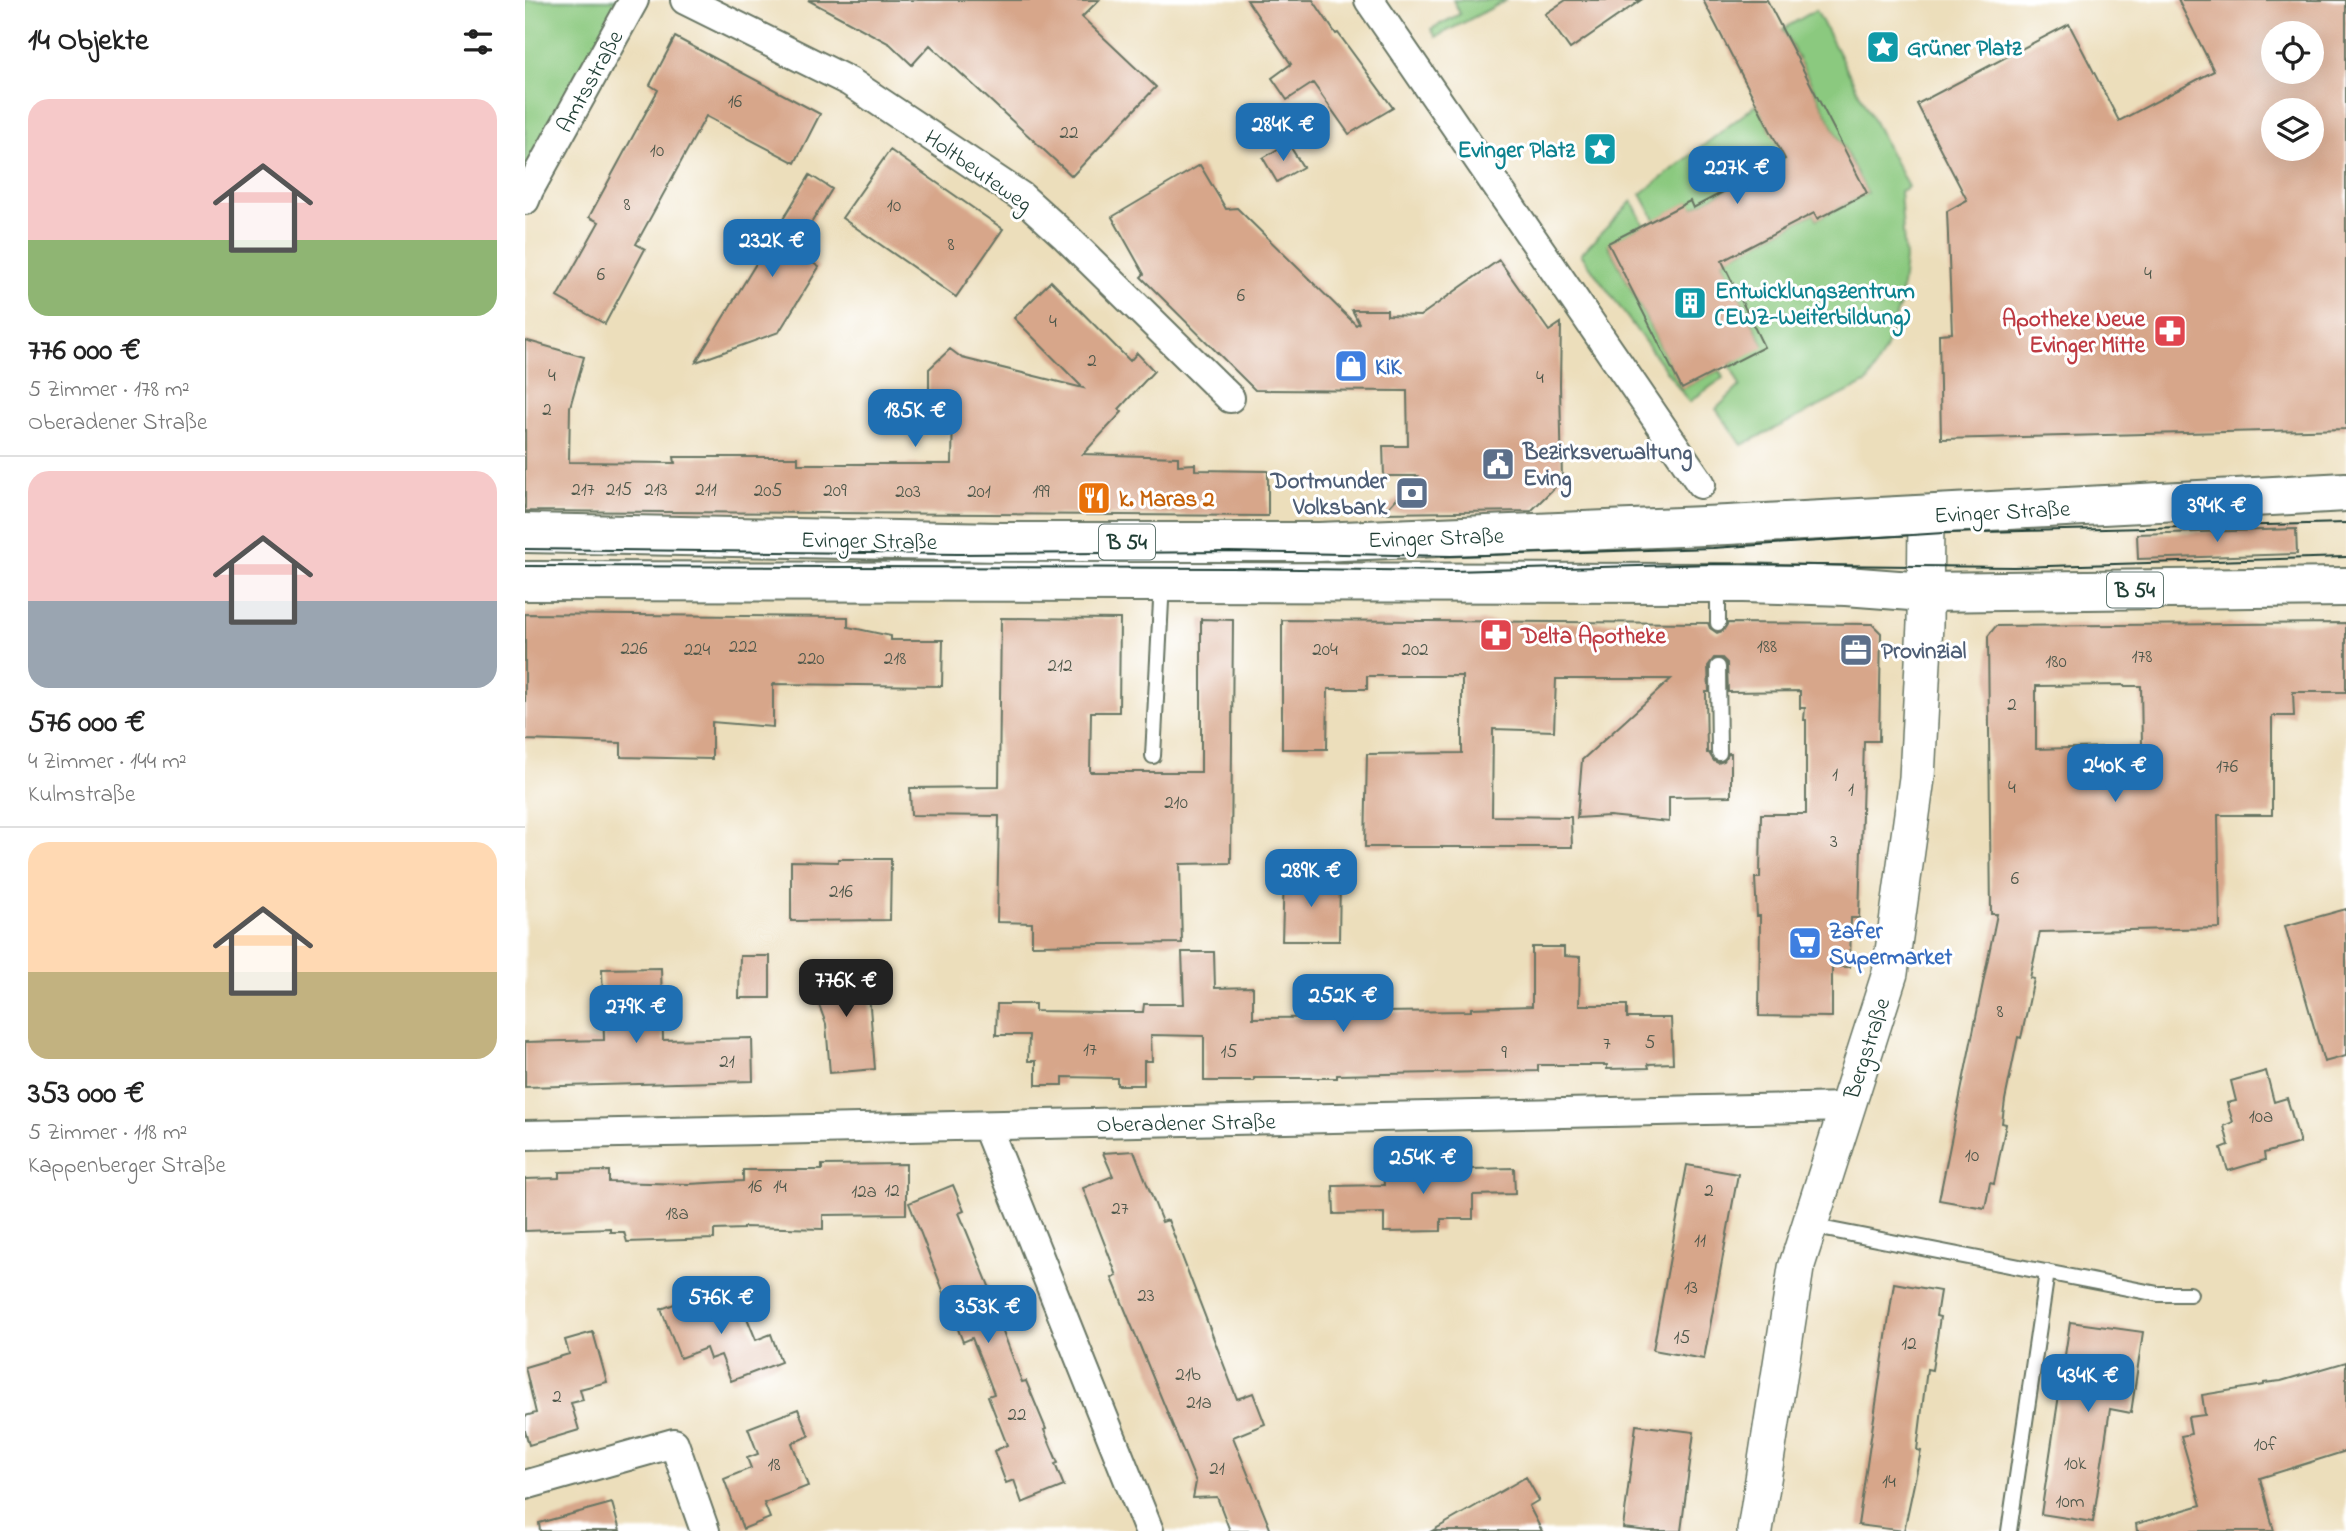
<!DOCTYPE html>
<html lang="de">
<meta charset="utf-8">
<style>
body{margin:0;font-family:"Indie Flower",sans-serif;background:#f6f6f6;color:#222;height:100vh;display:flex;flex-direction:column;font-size:26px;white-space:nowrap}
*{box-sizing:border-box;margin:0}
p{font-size:23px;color:#767676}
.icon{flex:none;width:38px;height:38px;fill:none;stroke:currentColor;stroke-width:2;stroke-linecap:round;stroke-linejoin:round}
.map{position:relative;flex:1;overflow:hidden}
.drawer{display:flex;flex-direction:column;background:#fff;width:525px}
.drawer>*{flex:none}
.fabs{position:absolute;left:1736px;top:21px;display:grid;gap:14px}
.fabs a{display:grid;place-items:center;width:63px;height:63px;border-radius:50%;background:#fff;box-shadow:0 7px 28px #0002;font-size:35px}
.price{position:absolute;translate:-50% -60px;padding:0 16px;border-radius:14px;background:#1f6fb2;color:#fff;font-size:23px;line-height:46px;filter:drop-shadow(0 2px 4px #0008)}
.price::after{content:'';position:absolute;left:50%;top:42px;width:21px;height:16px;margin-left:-10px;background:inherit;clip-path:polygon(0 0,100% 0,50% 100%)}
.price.selected{background:#222;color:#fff}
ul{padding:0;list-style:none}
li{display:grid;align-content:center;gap:14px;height:371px;padding:0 28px}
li+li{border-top:2px solid #e0e0e0}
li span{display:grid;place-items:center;height:217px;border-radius:21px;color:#555}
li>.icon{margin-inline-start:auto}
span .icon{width:126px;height:126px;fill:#fffc;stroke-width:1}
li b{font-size:30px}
h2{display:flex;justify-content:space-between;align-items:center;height:84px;padding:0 28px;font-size:30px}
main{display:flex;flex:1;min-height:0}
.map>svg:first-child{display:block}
</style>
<main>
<section class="drawer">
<h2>14 Objekte<svg class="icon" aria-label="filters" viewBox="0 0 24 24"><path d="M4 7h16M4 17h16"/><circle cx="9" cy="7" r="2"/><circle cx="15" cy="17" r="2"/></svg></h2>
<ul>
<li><span style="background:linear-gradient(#f6c9c9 65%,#8fb573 0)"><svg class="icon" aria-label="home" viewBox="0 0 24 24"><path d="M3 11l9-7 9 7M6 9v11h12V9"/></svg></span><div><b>776 000 €</b><p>5 Zimmer · 178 m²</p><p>Oberadener Straße</p></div></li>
<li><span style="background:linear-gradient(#f6c9c9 60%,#9aa5b1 0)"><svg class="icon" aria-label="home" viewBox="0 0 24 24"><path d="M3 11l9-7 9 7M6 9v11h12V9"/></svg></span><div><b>576 000 €</b><p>4 Zimmer · 144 m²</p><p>Kulmstraße</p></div></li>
<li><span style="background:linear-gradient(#ffd9b3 60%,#c2b280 0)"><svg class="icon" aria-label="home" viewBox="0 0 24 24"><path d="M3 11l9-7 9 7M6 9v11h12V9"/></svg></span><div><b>353 000 €</b><p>5 Zimmer · 118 m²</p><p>Kappenberger Straße</p></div></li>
</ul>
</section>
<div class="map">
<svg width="1821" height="1531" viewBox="0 0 1821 1531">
<rect width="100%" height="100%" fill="#fff"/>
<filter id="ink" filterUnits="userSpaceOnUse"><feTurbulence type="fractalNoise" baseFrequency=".0143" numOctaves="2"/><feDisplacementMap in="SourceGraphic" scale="14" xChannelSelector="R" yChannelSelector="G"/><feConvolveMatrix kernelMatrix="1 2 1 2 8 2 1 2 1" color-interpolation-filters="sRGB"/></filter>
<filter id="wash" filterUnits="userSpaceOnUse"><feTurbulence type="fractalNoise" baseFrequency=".00686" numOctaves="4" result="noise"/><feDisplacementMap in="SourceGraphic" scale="28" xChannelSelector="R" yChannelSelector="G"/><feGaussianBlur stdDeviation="1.57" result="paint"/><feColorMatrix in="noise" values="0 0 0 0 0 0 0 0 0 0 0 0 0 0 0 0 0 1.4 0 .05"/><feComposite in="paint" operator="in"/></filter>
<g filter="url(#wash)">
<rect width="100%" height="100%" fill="#ecdebb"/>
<path fill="#8bc97f" stroke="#55835a" stroke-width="2" d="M0 0H109L0 189Z
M928 0H982L911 37 906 29 935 14Z
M1291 10 1383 187 1375 191 1380 259 1375 304 1360 350 1343 382 1217 445 1191 409 1215 386 1205 365 1238 344 1197 261 1289 213 1292 219 1342 193 1258 29Z
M1232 104 1260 159 1168 208 1165 202 1130 220 1116 194Z
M1107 201 1119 225 1083 244 1157 389 1194 370 1198 378 1164 402 1056 254Z"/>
<g id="blocks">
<path fill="#d7a68a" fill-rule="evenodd" d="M283 0H574L557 17 631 87 547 176 405 45 387 65 365 44Z
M722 0H788L811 34 813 33 868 108 824 134 788 83 762 100 747 78 766 64Z
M1041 0H1116L1045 49 1020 14Z
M1178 0H1242L1342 193 1292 219 1289 213 1197 261 1239 347 1157 389 1083 243 1165 201 1168 208 1260 159Z
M1653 0H1821V429L1416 439 1414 334 1427 333 1422 211 1442 200 1392 104 1544 24 1594 121 1689 71ZM1748 33H1787V72H1748ZM1748 110H1787V149H1748Z
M150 37 295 114 270 163 181 116 111 244 120 249 80 324 32 297 74 222 64 217 133 90 125 85Z
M763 143 778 167 752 182 738 158Z
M365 150 478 229 431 297 317 218Z
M675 165 701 209 712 208 831 325 834 323 827 310H862V315L895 316 974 260 1024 331 1036 323 1035 385 1037 480 1006 511 858 513 893 476H859L858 446H883L882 391 730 390 616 277 619 274 587 217Z
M285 175 307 189 269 251 294 267 254 332 171 362Z
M526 281 605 361 612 353 629 371 594 409 597 412 558 454 653 457V465L670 464V470L743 471V516L0 511V340L59 357 45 407 44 462 150 463 149 457H273V464H427L428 411 404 412V369L425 349 437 358 558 388 489 318Z
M1771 529 1772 554 1613 559 1612 534Z
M0 614 323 617V627L366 636V640H418L417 686 248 684V727L187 722V759L96 757V743L0 740Z
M476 618 595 619 594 712H566L565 772H676V619L708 620 706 863 655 864 657 943 507 945V923L472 922 474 816 386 815 385 788 474 787Z
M757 620 1183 623 1185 628 1192 633 1198 631 1203 623 1347 624 1356 633 1354 741H1339L1334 918H1326L1325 967H1307V1017L1234 1016 1235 916H1232L1230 878H1235L1236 814H1281V720H1279L1280 708H1275V691L1203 692 1202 663 1197 658H1189L1183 666 1184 692H1181L1182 753H1184L1189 761 1193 763 1199 761 1204 753H1206V796L1144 797V822L1084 816 1052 818 1057 760 1146 679H1031L1029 731 968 729 967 816 1046 817 1047 847H840L842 754 937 753V676H842V689H803L802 749H757Z
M1821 623V692H1768L1769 716H1747V815H1693L1695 928 1515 932 1505 978 1509 979 1496 1038 1493 1037 1480 1100 1477 1123 1481 1124 1469 1184 1465 1183 1460 1208 1414 1200 1472 914H1466L1463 636 1471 626ZM1599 685V686H1616L1617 746 1511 749V686Z
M313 859H366L365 920 266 921V861L313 862Z
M759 876 815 877 814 941H757Z
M1821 909V1056L1799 1062 1760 926Z
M1007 947H1039V956L1055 957 1054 1005H1102V1018H1146L1148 1063 1123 1064 1124 1068 1082 1069V1065H1013V1071L812 1075V1078H729V1081H679V1036L626 1035 627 1061H619V1085H592V1078L538 1077V1085H511V1061H503L504 1035H471L472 1004H510V1011L584 1012H618L619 1004H659L657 952H689L690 988 728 987V1018L854 1017V1012L946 1011V1008L1007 1006Z
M215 956H245V998H214Z
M136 968 138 1040 227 1038 228 1081 0 1087V1042L79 1040 77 969Z
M342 970 350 1069 305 1073 301 1024 283 975Z
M1741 1071 1749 1102 1762 1098 1775 1143 1739 1153 1740 1160 1703 1171 1696 1148 1704 1145 1699 1126 1708 1122 1702 1103 1711 1101 1706 1081Z
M609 1151 637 1222 643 1220 712 1399 728 1393 740 1424 708 1437 746 1531H705L692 1497 668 1498 671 1482 587 1278 592 1276 558 1188 588 1176 578 1153Z
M381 1164V1214L298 1215V1229L218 1227V1229L189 1230V1239L102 1242 99 1232H85V1228L0 1231V1179L34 1178V1172L84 1171V1182L164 1184 218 1181V1170H297V1165Z
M1162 1165 1213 1174 1179 1359 1128 1350Z
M989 1168 990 1194 948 1195V1219H916V1231L859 1232V1213L809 1214 808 1186 859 1185 858 1171Z
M428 1185 439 1211 434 1213 480 1325 476 1326 497 1382 501 1381 521 1429 519 1430 533 1463 530 1464 539 1486 497 1503 489 1480 481 1483 469 1451 482 1445 463 1396 469 1394 460 1370 447 1338 438 1342 384 1203Z
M1369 1283 1415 1291 1411 1316 1415 1317 1412 1337 1407 1370 1402 1369 1392 1450 1396 1451 1379 1531 1333 1525Z
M213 1296 231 1340 246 1334 256 1362 206 1381 196 1355 185 1359 181 1348 155 1358 136 1309 165 1298 171 1313Z
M1545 1322 1618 1332 1606 1413 1585 1409 1568 1522 1516 1514Z
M68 1332 82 1382 55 1389 58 1400 46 1403 54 1430 4 1445 0 1431V1416L11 1413 0 1367 44 1354 40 1340Z
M1821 1362V1451L1735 1478 1749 1531H1612L1611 1524 1676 1505 1656 1436 1666 1434 1663 1417 1680 1415 1677 1395 1739 1385V1383L1756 1381Z
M273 1409 284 1436 267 1443 283 1486 239 1503 245 1518 218 1529 199 1479 226 1468 222 1458 233 1454 223 1428Z
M1111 1425 1169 1432 1156 1531H1124L1098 1528Z
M1001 1477 1014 1500 1004 1506 1017 1531H907Z
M87 1503 95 1531H15L14 1523Z"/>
</g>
</g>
<g filter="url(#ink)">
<use href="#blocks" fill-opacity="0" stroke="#677563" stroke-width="2"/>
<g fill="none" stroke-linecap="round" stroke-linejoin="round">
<defs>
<path id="service" d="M1193 586V623
M1193 667 1194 753
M628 756 637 582
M1285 1226 1633 1294H1665
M1484 1531 1522 1272"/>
<path id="minor" d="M160 0 325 82 497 197 541 237 705 398
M844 0 1176 484
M0 200 4 190 109 0
M462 1127 624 1531
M0 1135 1322 1107
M0 1485 149 1443 180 1531"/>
<path id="tertiary" d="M1230 1531 1271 1268 1365 973 1392 778 1400 624 1401 516"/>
<path id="primary" d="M0 533 476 542H794L1203 525 1821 492
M0 581 1218 583 1321 586 1399 592 1821 587"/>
</defs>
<use href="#service" stroke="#677563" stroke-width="18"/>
<use href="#minor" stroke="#677563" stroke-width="32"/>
<use href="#tertiary" stroke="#677563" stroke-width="38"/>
<use href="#primary" stroke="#677563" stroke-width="42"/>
<use href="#service" stroke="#fff" stroke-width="14"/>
<use href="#minor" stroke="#fff" stroke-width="28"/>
<use href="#tertiary" stroke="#fff" stroke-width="35"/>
<use href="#primary" stroke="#fff" stroke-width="38"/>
<path stroke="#1f3d34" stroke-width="2" d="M0 549 433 554 705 552 926 556 1188 548 1418 533 1821 523
M0 566 707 568 927 571 1189 564 1489 567 1821 557"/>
</g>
</g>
<defs>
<symbol id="sight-square" viewBox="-11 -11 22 22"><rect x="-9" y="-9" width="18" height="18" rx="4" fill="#0f9aa8" stroke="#fff"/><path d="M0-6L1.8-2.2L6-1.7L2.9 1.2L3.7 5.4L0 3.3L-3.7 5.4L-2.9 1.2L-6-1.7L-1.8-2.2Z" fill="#fff"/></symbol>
<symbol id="building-square" viewBox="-11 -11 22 22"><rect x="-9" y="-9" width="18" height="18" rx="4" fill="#0f9aa8" stroke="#fff"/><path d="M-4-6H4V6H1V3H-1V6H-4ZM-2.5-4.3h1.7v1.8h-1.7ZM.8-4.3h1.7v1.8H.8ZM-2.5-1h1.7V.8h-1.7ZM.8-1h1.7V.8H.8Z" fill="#fff"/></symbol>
<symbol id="pharmacy-square" viewBox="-11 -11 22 22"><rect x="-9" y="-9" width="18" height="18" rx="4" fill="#e0444e" stroke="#fff"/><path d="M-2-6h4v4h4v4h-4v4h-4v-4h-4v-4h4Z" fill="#fff"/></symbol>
<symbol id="shop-square" viewBox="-11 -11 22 22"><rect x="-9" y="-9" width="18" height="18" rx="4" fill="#3f7fe0" stroke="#fff"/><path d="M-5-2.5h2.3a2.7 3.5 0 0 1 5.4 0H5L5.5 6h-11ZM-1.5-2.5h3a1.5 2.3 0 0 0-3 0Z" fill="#fff"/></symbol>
<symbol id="civic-square" viewBox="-11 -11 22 22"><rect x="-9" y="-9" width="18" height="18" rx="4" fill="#5c6f8a" stroke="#fff"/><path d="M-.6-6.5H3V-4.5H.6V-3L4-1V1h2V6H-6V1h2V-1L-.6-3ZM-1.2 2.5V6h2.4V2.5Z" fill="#fff"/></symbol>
<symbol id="bank-square" viewBox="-11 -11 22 22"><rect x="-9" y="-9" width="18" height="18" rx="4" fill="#5c6f8a" stroke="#fff"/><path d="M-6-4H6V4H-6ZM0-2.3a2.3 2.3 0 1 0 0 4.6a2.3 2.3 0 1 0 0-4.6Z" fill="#fff"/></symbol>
<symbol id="restaurant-square" viewBox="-11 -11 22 22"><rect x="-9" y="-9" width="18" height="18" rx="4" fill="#e8710a" stroke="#fff"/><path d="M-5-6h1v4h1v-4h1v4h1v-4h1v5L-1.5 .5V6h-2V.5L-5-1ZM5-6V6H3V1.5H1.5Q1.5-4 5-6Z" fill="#fff"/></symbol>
<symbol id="office-square" viewBox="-11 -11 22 22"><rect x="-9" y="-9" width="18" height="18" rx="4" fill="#5c6f8a" stroke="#fff"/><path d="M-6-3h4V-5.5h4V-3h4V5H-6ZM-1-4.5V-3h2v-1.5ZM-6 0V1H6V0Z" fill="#fff"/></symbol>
<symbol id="supermarket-square" viewBox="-11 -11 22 22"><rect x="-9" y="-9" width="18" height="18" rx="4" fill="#3f7fe0" stroke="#fff"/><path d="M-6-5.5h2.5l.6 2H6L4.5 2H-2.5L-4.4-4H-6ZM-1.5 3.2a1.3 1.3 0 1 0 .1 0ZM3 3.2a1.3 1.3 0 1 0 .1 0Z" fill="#fff"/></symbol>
</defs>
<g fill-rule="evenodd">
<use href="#sight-square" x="1339" y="28" width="38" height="38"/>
<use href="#sight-square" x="1056" y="130" width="38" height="38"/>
<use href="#building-square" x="1146" y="284" width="38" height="38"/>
<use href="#pharmacy-square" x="1626" y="312" width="38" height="38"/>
<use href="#shop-square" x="807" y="347" width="38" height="38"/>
<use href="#civic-square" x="954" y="445" width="38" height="38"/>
<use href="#bank-square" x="868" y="474" width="38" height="38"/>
<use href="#restaurant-square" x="550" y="479" width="38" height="38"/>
<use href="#pharmacy-square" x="952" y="616" width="38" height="38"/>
<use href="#office-square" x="1312" y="631" width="38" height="38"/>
<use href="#supermarket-square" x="1261" y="924" width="38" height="38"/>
</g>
<g text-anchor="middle" stroke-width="6" stroke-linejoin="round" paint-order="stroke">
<g font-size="19" fill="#4d574a">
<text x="210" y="107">16</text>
<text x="544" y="138">22</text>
<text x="132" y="156">10</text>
<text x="102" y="210">8</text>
<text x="369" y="211">10</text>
<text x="426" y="250">8</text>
<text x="1623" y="279">4</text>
<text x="76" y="280">6</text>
<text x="716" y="301">6</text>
<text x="528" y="327">4</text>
<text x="567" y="366">2</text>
<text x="27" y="381">4</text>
<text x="1015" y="383">4</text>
<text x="22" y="415">2</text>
<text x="58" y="495">217</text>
<text x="94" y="495">215</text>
<text x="131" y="495">213</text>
<text x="181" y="495">211</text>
<text x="243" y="496">205</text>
<text x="310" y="496">209</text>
<text x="383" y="497">203</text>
<text x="454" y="497">201</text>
<text x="516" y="497">199</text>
<text x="218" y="652">222</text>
<text x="1242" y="652">188</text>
<text x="109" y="654">226</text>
<text x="172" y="655">224</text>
<text x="800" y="655">204</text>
<text x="890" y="655">202</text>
<text x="1617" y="662">178</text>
<text x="286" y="664">220</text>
<text x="370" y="664">218</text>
<text x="1531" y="667">180</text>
<text x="535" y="671">212</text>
<text x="1487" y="710">2</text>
<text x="1702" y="772">176</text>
<text x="1310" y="780">1</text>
<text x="1487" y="793">4</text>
<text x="1326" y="795">1</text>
<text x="651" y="808">210</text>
<text x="1309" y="847">3</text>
<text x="1490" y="884">6</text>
<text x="316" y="897">216</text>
<text x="1475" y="1017">8</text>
<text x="1125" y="1048">5</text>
<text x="1082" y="1049">7</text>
<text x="565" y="1055">17</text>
<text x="704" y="1057">15</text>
<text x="979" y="1058">9</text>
<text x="202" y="1067">21</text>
<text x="1736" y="1122">10a</text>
<text x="1447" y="1161">10</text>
<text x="230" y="1192">16</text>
<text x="255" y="1192">14</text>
<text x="367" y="1196">12</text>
<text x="1184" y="1196">2</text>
<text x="339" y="1197">12a</text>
<text x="595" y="1214">27</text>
<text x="152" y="1219">18a</text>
<text x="1175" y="1246">11</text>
<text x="1166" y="1293">13</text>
<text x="621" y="1301">23</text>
<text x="1157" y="1343">15</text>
<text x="1384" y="1349">12</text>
<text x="663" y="1380">21b</text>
<text x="32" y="1402">2</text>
<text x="674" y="1408">21a</text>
<text x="492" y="1420">22</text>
<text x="1740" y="1450">10f</text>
<text x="1550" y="1469">10k</text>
<text x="249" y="1470">18</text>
<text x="692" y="1474">21</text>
<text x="1364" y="1487">14</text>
<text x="1545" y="1507">10m</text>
</g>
<g fill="#fff" stroke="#627771" stroke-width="2">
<rect x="574" y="524.5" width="56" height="35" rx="5"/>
<rect x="1582" y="572.5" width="56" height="35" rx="5"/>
</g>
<g font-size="21" font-weight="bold" fill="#1f3d34">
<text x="602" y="549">B 54</text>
<text x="1610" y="597">B 54</text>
</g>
<g font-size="23" font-weight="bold" fill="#0d838f" stroke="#fff" text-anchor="start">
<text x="1382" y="55">Grüner Platz</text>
<text x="1050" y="157" text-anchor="end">Evinger Platz</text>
<text x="1190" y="298">Entwicklungszentrum<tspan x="1190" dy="26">(EWZ-Weiterbildung)</tspan></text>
</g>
<g font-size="23" fill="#1f3d34" stroke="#fff">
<text transform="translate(64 81) rotate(-61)" y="8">Amtsstraße</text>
<text transform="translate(454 170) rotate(35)" y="8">Holtbeuteweg</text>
<text transform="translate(1477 511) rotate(-3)" y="8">Evinger Straße</text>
<text transform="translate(911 537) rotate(-2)" y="8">Evinger Straße</text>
<text transform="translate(344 540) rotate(1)" y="8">Evinger Straße</text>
<text transform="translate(1341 1048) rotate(-72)" y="8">Bergstraße</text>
<text transform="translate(661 1122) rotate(-1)" y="8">Oberadener Straße</text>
</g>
<g font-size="23" font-weight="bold" fill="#be3a42" stroke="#fff" text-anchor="end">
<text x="1620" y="326">Apotheke Neue<tspan x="1620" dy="26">Evinger Mitte</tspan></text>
<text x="996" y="643" text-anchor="start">Delta Apotheke</text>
</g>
<g font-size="23" font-weight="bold" fill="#366cbe" stroke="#fff" text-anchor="start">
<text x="850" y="374">KiK</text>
<text x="1304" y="938">Zafer<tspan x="1304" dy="26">Supermarket</tspan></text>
</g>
<g font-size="23" font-weight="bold" fill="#4e5e75" stroke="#fff" text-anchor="start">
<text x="998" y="459">Bezirksverwaltung<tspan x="998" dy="26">Eving</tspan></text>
<text x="862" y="488" text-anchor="end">Dortmunder<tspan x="862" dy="26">Volksbank</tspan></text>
<text x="1356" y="658">Provinzial</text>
</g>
<g font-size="23" font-weight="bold" fill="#c56008" stroke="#fff" text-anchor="start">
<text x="594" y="506">k. Maras 2</text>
</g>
</g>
</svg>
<div class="fabs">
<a><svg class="icon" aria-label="locate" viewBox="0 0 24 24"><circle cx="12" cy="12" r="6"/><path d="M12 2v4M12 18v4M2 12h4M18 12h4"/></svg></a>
<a><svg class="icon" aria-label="layers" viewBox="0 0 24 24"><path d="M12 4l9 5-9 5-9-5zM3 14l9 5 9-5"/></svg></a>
</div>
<b class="price" style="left:758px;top:163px">284K €</b>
<b class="price" style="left:1212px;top:206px">227K €</b>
<b class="price" style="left:247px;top:279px">232K €</b>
<b class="price" style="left:390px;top:449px">185K €</b>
<b class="price" style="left:1692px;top:544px">394K €</b>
<b class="price" style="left:1590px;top:804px">240K €</b>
<b class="price" style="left:786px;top:909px">289K €</b>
<b class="price selected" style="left:321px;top:1019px">776K €</b>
<b class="price" style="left:818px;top:1034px">252K €</b>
<b class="price" style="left:111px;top:1045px">279K €</b>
<b class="price" style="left:898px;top:1196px">254K €</b>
<b class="price" style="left:196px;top:1336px">576K €</b>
<b class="price" style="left:463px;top:1345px">353K €</b>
<b class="price" style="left:1563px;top:1414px">434K €</b>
</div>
</main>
